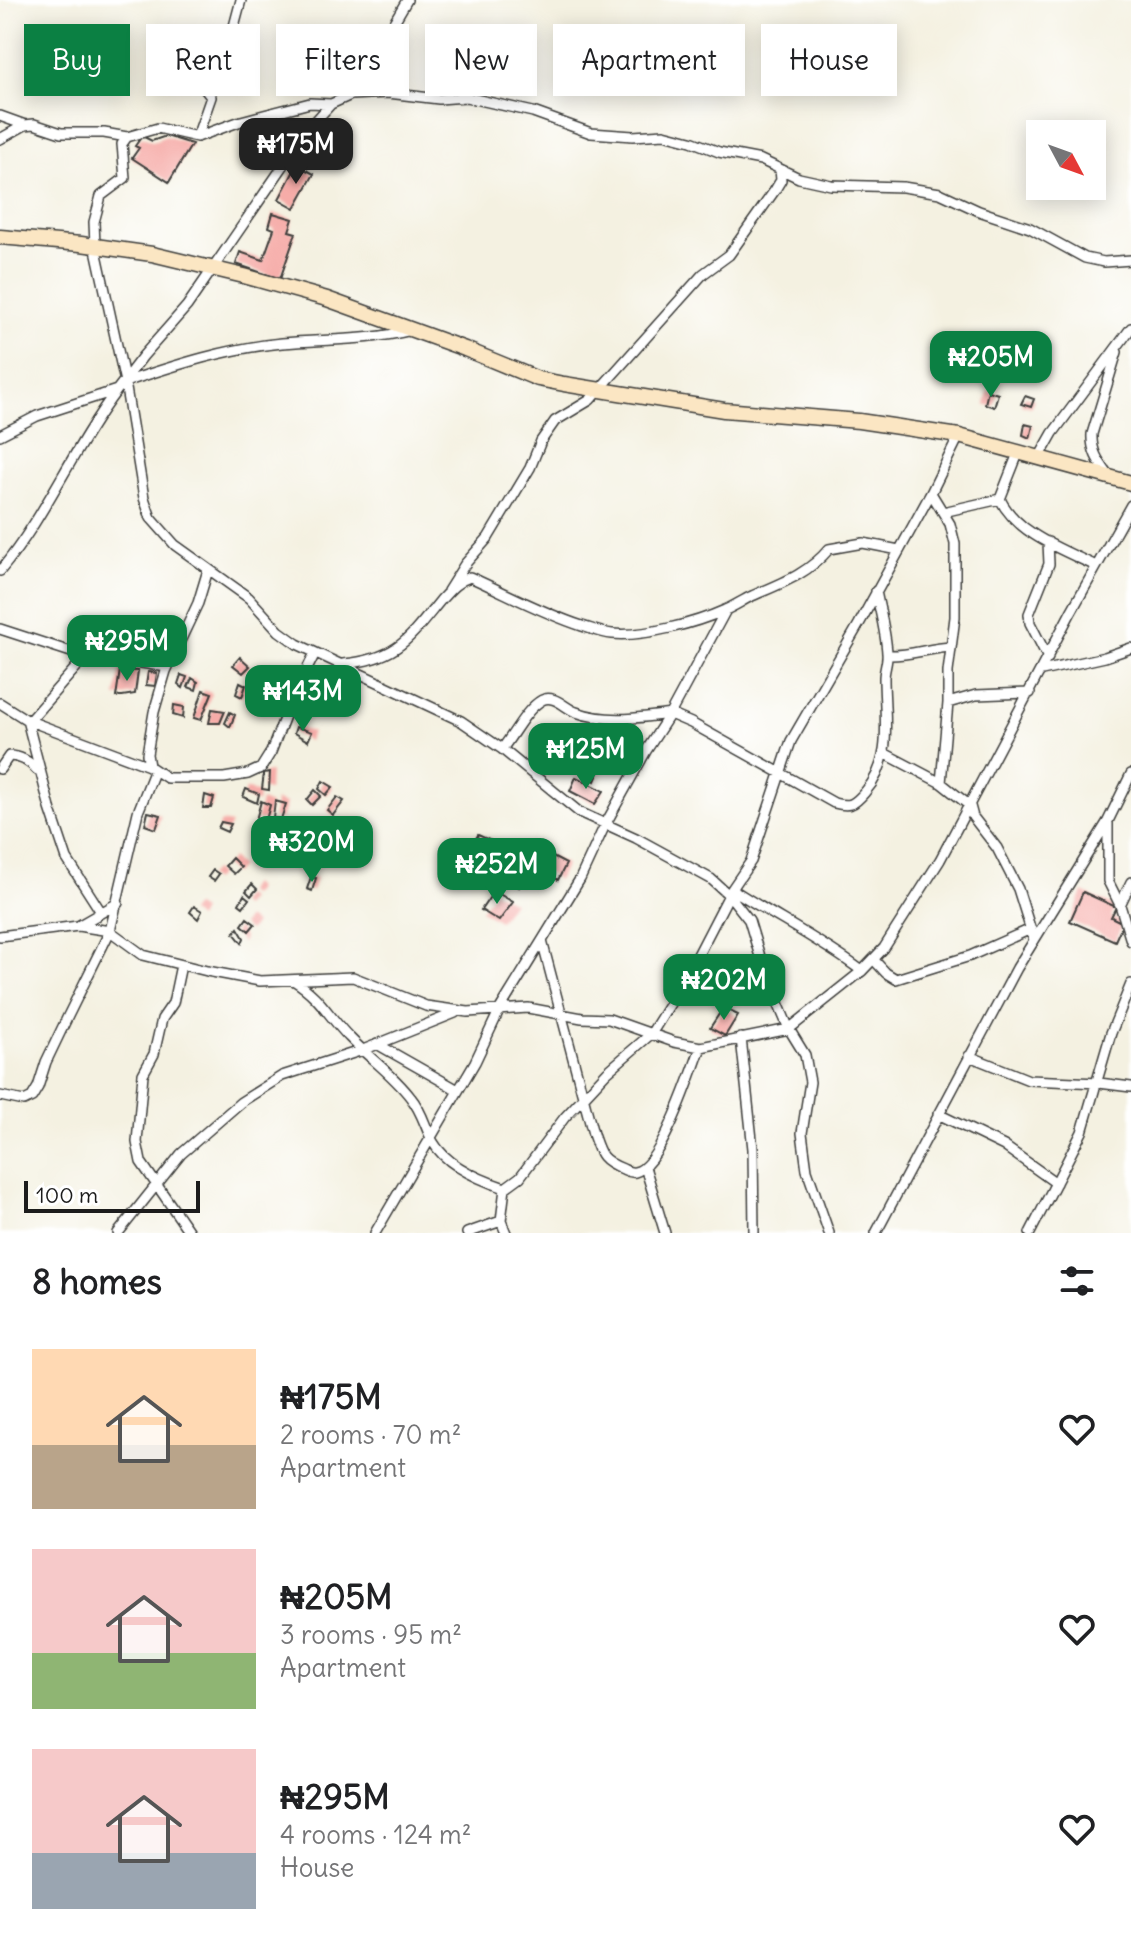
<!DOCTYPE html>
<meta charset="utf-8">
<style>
body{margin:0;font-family:Delius,sans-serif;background:#f6f6f6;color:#202124;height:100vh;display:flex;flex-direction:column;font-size:30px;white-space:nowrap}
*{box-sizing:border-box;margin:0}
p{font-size:26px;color:#757577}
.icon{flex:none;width:44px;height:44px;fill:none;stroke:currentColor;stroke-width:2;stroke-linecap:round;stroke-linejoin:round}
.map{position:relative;height:1233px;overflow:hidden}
.sheet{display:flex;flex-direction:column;background:#fff;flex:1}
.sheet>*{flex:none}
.top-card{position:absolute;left:24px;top:24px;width:1084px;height:72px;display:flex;gap:16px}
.needle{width:52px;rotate:131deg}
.buttons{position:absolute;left:1026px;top:120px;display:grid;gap:16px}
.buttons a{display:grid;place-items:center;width:80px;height:80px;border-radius:0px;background:#fff;box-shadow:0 4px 20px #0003;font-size:40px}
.scale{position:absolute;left:24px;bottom:20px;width:176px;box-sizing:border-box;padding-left:8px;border:4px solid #1c1c1c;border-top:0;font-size:22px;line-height:28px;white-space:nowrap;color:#1c1c1c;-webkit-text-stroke:6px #fff;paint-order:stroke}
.price{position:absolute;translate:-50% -68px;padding:0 18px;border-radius:16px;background:#0b8043;color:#fff;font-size:26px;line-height:52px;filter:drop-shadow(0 2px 4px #0008)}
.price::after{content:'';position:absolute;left:50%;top:48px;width:24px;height:18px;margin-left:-12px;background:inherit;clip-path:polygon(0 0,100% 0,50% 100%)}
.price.on{background:#222;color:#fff}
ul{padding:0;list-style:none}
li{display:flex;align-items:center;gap:24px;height:200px;padding:0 32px}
li span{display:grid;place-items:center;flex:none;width:224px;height:160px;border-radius:0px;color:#555}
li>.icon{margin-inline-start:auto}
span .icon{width:96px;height:96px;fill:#fffc;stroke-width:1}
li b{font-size:34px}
h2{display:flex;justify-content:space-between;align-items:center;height:96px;padding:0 32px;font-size:34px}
.pill{padding:0 28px;border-radius:0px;background:#fff;box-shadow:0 4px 20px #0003;font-size:28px;line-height:72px}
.pill.on{background:#0b8043;color:#fff}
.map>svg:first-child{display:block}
</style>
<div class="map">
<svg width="1131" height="1233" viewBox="0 0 1131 1233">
<rect width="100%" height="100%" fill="#fff"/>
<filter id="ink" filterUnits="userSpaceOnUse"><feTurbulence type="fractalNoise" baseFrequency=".0125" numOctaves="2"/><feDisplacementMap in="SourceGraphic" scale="16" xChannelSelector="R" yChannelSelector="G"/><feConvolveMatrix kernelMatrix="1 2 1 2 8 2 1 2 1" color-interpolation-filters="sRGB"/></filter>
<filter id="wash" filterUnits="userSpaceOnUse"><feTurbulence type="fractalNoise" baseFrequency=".006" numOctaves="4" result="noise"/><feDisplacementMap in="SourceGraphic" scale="32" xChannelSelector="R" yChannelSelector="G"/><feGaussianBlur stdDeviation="1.8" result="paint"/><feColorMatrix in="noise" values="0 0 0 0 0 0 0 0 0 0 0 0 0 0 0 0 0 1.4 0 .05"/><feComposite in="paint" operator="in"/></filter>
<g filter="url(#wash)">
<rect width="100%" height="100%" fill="#f4f1e1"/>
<g id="blocks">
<path fill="#f6aca8" d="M142 136 152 141 166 136 192 144 169 182 132 158 139 148 135 146Z
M297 165 314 174 295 208 279 199Z
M273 213 293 219 289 231 296 233 280 279 236 264 240 252 263 260 274 229 269 227Z
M988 391 998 394 994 407 985 404Z
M1025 396 1034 399 1031 407 1021 404Z
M1025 424 1033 426 1030 438 1023 435Z
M240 657 250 666 243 673 233 665Z
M120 670 138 671 135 694 116 697Z
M148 672 157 673 155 686 146 685Z
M181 675 187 677 183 688 178 684Z
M192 678 198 682 196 690 188 687Z
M240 682 246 685 242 697 236 694Z
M203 690 212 693 201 720 194 718Z
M174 705 184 707 183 718 173 715Z
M212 709 225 711 220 723H209Z
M230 712 235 715 230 727 225 723Z
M296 727 312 732 308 741 294 733Z
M599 734 607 737 599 753 591 749Z
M609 741 616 744 607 759 602 754Z
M621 745 626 748 617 762 612 757Z
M587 766 599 772 595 781 582 773Z
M270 772 269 790 262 789 264 773Z
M576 777 604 791 595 804 570 791Z
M323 781 333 787 326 795 319 789Z
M246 789 259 794 257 803 243 797Z
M315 790 321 796 312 805 307 800Z
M205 795 214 798 211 808H203Z
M337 797 344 801 333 815 327 810Z
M261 801 270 805 266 820H256Z
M275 801 286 804 281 819 273 818Z
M148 812 161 815 156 829 145 825Z
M221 822 231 824 227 832 218 828Z
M478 835 498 844 479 870 462 861Z
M271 842 278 849 272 855 266 848Z
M543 852 566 864 558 880 534 864Z
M281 854 291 863 285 867 276 860Z
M232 858 241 867 234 874 225 866Z
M521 861 530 869 519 887 513 882Z
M213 870 219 874 214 881 208 877Z
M311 877 316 878 312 891 307 889Z
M252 884 257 889 251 896 246 891Z
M494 891 513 902 499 921 481 910Z
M1083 892 1116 907 1111 917 1123 923 1115 941 1070 921Z
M244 895 249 899 243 907 239 904Z
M194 906 202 911 198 919 190 912Z
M247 918 255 924 249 931 242 925Z
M238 928 244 938 242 943 234 933Z
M723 1008 738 1015 725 1036 710 1028Z"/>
</g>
</g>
<g filter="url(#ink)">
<use href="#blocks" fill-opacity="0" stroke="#3c3c3a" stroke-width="2"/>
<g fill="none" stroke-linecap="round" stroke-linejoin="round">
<defs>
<path id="street" d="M351 95 407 0
M331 104 310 103 241 121 197 137 158 128 127 137 122 144 125 178 101 196 94 222 95 245 125 382 144 498 151 518 175 545 249 598 279 631 297 644 461 721 502 749 579 812 636 838 711 879 730 896 749 920 764 970 789 1029 805 1055 810 1082 802 1133 807 1170 829 1233
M0 116 25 125
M197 137 211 97 204 88 218 75 232 55 233 30 241 0
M0 139 25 125 34 124 61 133H104L127 137
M780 169 799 178 831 185 903 187 940 193 979 211 1030 228 1085 258 1104 262 1131 260
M125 382C176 365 228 348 282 343 326 339 369 341 412 330
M0 435 37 416 117 390 143 356 187 306 310 127 331 104 351 95 388 93 439 99 466 97 533 112 591 133 633 136 664 134 691 141 719 152 761 160 780 169 781 180 775 190 729 255 703 274 590 400 555 421 541 441 530 468 488 538 465 564 448 591
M1019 451 1000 499C1017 534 1063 550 1096 566
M1040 456 1053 433 1131 328
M1109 476C1099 462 1091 452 1092 434L1117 352
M931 493 950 524 955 544V617L948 672V703L941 783 970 806 973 817 997 848 1018 889 1034 940
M943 512 1000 499
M1048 542 1049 564 1029 614 1030 623 1048 658
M0 571C46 516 73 448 117 390
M0 629 71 652 167 667
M888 655C909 656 929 648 951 647
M343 664C397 659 408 640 440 601 449 591 457 581 470 577 508 594 542 613 582 626 592 629 602 633 612 634 644 637 696 623 725 610 735 606 743 600 752 596 782 583 808 574 829 549L863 543 899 550
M1042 671 1105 657 1131 648
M0 703 27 720 149 766 167 778H224L248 774 261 768 271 752 288 708 315 653
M948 703 976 695 1030 693
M27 720 50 808 67 859 101 912
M29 721 87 655
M502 749C514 734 526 709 542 700 554 694 565 708 576 712 606 723 640 718 670 714L726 610
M884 753 941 783
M149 766 147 754 154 712 166 671 198 603 208 570
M0 769 9 756C21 756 29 761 37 770
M1108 821V881L1120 905 1131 941
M732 889C775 917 821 940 862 971
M1120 905 1131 882
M78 926 118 903
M0 936 78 926 110 931 143 955 207 971 260 981 353 977 426 1006 468 1012 528 1008 582 1018 609 1019 674 1042 701 1047 789 1029 862 971 884 948 940 860 1071 612 1131 505
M542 941 593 1134C600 1155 601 1160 623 1169 627 1171 630 1173 635 1172 661 1167 692 1072 701 1047
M874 960 886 973 896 979 970 956 1031 929
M181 965 173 1003 162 1019 154 1054 143 1074 137 1142 141 1162 190 1233
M293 980C322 998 327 1015 349 1037 369 1058 393 1074 411 1098 422 1111 425 1127 433 1142 446 1165 481 1180 505 1188L520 1177 565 1117 607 1072 651 1034 686 978 732 889 751 861 791 741 859 624 931 493 959 436
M741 1038 753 1149 754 1233
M377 1044 458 1090
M969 1056 1029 1080 1099 1083 1131 1087
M0 1096 24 1101 32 1097 38 1087 46 1062 68 1016 110 931 138 812 154 772
M938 1114 1004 1146 1056 1183
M645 1167 665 1233
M505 1188 501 1221 506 1233
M118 1233 181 1154 241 1102 282 1076 363 1050 455 1013
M375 1233 475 1062 500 1009 580 879 605 825 646 751 670 714 691 723 834 803C850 807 854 805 865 792 894 760 884 717 884 678 884 670 888 661 887 653 886 633 880 612 876 591
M467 1233 501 1221
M876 1233 1017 968 1108 821 1131 774
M1030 1233 1082 1132 1111 1033 1131 984"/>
<path id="secondary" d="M0 237 81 244 152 254 244 276 327 299 465 349 538 379 564 384 724 410 859 421 959 436 1131 483"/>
</defs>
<use href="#street" stroke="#3c3c3a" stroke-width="12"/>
<use href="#secondary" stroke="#3c3c3a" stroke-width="17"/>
<use href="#street" stroke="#fff" stroke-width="9"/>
<use href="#secondary" stroke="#fbe6c3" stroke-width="14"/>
</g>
</g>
</svg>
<div class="buttons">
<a><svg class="needle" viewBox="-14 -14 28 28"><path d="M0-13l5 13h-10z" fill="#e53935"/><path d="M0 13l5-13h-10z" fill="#757577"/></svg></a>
</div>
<div class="scale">100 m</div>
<b class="price on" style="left:296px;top:186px">₦175M</b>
<b class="price" style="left:991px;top:399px">₦205M</b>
<b class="price" style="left:127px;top:683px">₦295M</b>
<b class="price" style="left:303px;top:733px">₦143M</b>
<b class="price" style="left:586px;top:791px">₦125M</b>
<b class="price" style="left:312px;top:884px">₦320M</b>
<b class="price" style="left:497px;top:906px">₦252M</b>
<b class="price" style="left:724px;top:1022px">₦202M</b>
<div class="top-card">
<a class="pill on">Buy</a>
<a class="pill">Rent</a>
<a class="pill">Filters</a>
<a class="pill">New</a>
<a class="pill">Apartment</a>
<a class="pill">House</a>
</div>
</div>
<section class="sheet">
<h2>8 homes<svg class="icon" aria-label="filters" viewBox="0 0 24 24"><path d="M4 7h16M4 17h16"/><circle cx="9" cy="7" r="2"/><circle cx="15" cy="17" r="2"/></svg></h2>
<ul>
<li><span style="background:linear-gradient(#ffd9b3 60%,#b9a48a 0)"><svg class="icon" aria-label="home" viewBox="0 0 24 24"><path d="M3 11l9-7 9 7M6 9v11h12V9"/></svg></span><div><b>₦175M</b><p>2 rooms · 70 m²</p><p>Apartment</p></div><svg class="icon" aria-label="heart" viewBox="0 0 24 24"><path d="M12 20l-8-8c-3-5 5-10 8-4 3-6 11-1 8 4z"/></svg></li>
<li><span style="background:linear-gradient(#f6c9c9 65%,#8fb573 0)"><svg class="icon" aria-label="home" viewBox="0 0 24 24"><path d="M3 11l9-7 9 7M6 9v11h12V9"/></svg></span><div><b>₦205M</b><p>3 rooms · 95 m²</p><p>Apartment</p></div><svg class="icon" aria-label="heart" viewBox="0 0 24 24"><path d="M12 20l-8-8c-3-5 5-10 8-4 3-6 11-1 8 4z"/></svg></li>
<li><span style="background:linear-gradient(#f6c9c9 65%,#9aa5b1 0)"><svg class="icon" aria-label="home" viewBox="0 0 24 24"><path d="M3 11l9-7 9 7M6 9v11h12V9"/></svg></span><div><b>₦295M</b><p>4 rooms · 124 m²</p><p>House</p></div><svg class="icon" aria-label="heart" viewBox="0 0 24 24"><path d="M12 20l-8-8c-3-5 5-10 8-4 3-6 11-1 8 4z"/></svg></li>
</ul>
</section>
